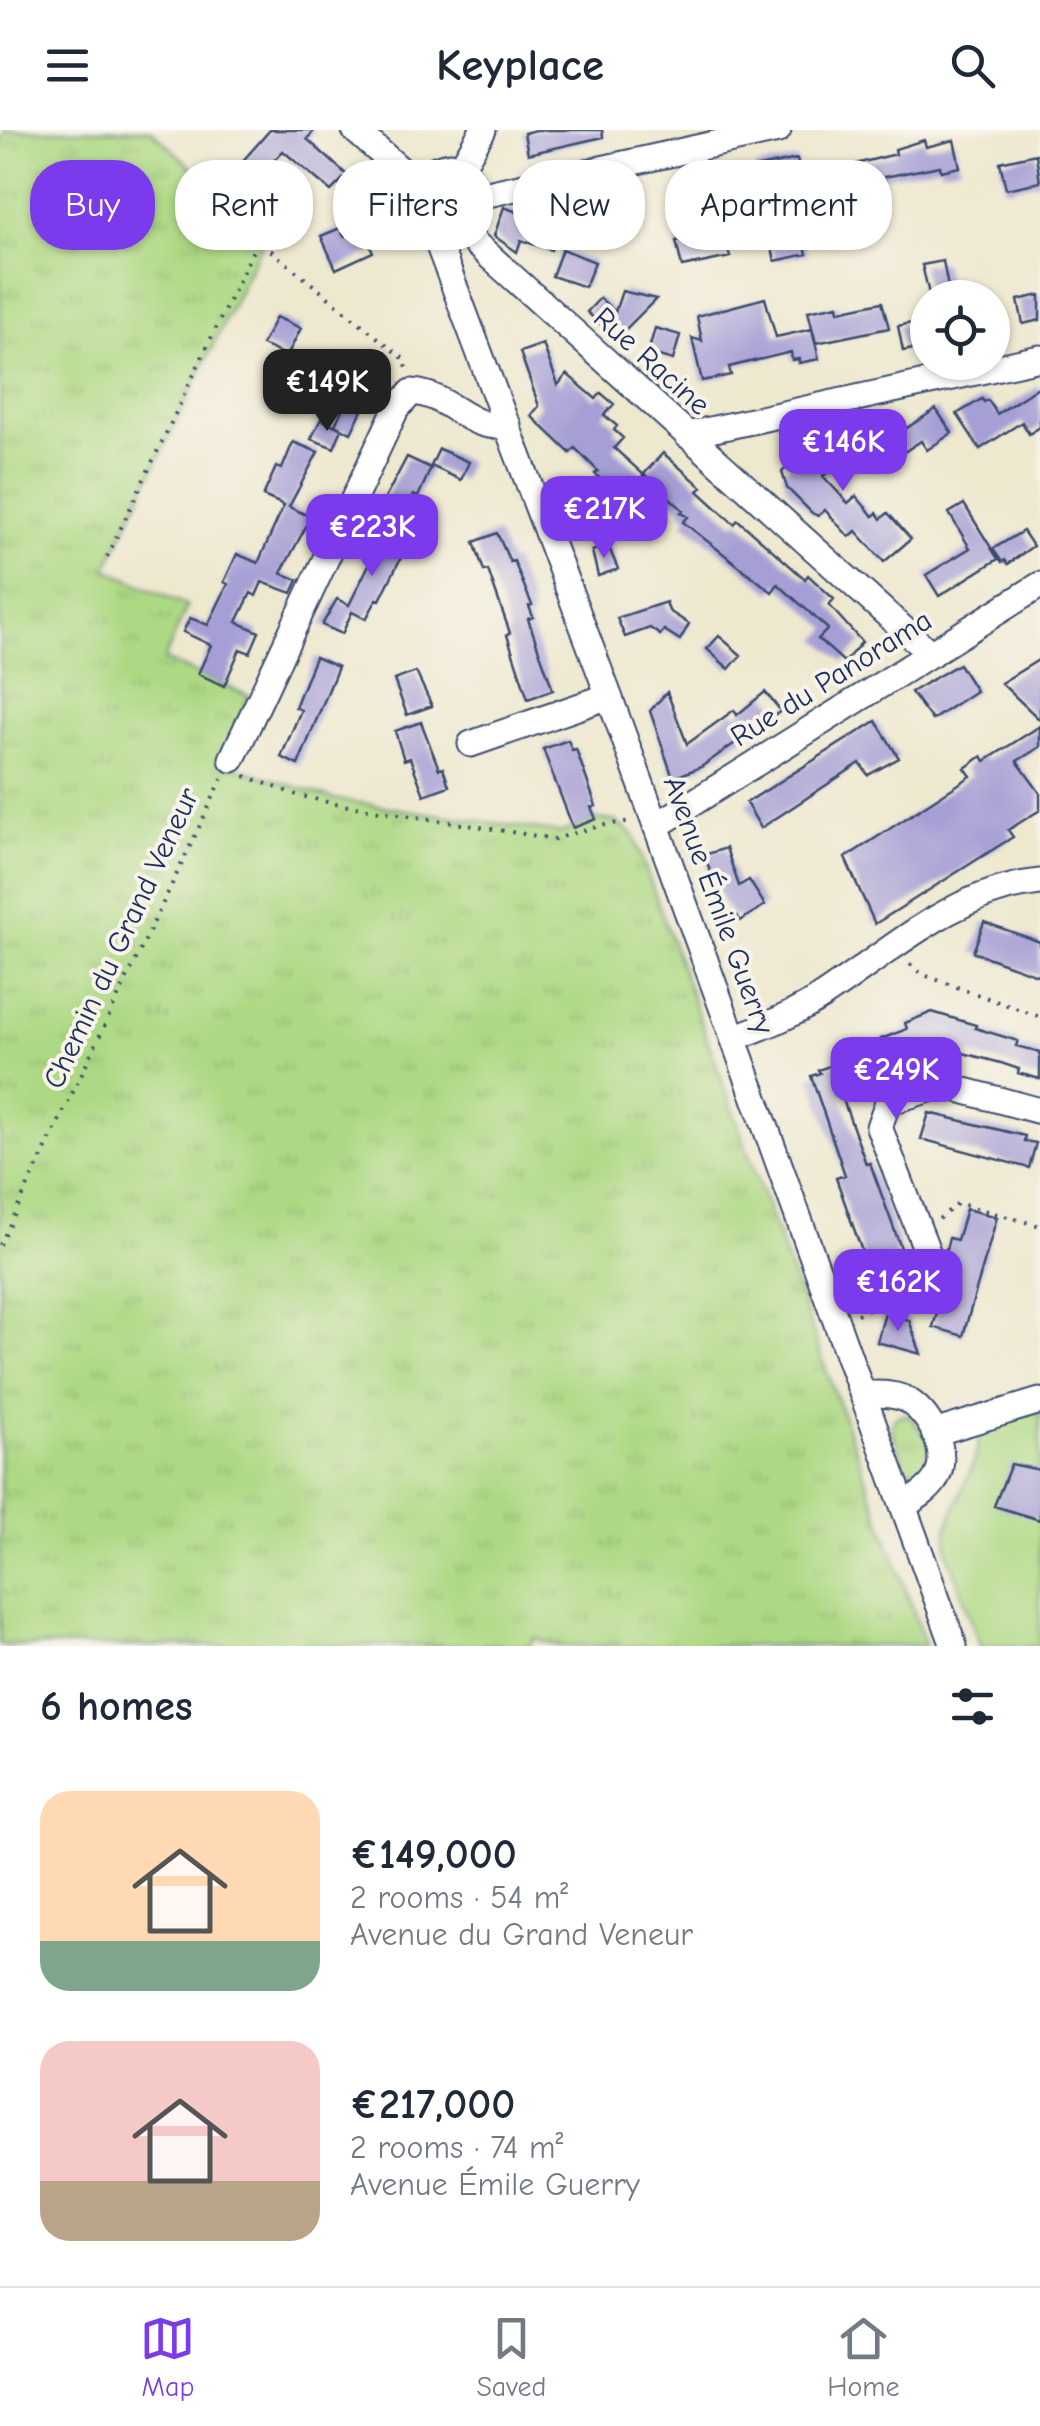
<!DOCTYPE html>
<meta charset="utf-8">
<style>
body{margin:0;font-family:"Comic Neue",sans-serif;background:#f6f6f7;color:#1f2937;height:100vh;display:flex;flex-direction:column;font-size:38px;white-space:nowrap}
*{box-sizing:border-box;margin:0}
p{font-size:32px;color:#747a83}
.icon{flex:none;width:55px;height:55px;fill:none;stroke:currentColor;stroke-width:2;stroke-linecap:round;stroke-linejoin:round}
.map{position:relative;height:1516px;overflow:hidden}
.panel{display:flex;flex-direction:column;background:#fff;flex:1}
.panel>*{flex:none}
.banner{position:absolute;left:30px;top:30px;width:980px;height:90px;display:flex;gap:20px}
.buttons{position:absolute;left:910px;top:150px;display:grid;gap:20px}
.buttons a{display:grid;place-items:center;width:100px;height:100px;border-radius:50%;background:#fff;box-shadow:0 2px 8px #0004;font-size:50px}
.price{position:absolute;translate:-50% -85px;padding:0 22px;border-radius:20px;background:#7c3aed;color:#fff;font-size:32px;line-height:65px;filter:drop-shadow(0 2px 5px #0008)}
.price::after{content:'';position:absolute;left:50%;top:60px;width:30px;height:22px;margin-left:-15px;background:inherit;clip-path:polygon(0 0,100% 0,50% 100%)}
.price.active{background:#222;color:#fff}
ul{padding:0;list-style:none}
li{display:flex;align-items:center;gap:30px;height:250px;padding:0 40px}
li span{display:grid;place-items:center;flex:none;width:280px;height:200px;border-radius:30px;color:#555}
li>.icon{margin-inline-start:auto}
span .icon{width:120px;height:120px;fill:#fffc;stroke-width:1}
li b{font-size:42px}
h2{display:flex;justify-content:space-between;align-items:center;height:120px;padding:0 40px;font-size:42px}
.tag{padding:0 35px;border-radius:40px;background:#fff;box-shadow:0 2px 8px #0004;font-size:35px;line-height:90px}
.tag.active{background:#7c3aed;color:#fff}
header{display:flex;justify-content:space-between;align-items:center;height:130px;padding:0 40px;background:#fff;font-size:45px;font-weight:700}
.dock{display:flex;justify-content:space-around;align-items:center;height:140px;border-top:2px solid #e0e1e3;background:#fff;font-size:28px;color:#747a83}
.dock a{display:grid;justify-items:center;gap:5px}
.dock .active{color:#7c3aed}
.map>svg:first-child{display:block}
</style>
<header><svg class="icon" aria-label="menu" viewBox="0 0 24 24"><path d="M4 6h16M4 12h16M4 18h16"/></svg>Keyplace<svg class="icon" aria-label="search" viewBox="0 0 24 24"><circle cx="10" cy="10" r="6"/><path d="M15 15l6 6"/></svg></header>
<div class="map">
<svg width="1040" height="1516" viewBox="0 0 1040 1516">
<defs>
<pattern id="grass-tufts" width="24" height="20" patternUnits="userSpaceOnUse" patternTransform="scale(2.5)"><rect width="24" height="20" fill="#aed984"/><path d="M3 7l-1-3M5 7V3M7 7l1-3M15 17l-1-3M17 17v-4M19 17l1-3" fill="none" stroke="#95bb74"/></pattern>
</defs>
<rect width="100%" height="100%" fill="#f7f3e8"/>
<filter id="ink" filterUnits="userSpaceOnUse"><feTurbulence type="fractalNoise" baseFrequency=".01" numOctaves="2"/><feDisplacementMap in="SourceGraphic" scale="20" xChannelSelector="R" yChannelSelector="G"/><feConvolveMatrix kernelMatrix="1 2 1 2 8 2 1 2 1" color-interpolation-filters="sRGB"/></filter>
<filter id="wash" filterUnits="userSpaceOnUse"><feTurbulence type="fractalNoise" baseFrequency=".0048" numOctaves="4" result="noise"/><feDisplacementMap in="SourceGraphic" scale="40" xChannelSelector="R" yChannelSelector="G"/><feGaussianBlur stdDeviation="2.25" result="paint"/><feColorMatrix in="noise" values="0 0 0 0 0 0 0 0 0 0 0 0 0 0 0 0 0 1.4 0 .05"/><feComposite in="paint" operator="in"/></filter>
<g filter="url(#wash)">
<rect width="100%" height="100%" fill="#eee8cf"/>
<path fill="url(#grass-tufts)" stroke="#648471" stroke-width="2.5" d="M6 0H151L266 105 106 439 187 476 164 530 249 566 220 632 334 669 560 703 596 689 615 691 633 704 926 1516H558L534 1508 529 1516H0V12Z
M900 1285H909L929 1311 928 1335 920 1341 906 1339 891 1298 894 1289Z"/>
<path fill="#aed984" stroke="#648471" stroke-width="2.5" d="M1040 1280V1516H980L947 1420V1398L975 1329 982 1295Z"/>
<g id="blocks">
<path fill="#a69fd5" d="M270 0H315L307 9 347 45 331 61 283 21 250 55 234 41Z
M536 0H602L603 7 528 24 524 3Z
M924 10 926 17 954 10 960 37 941 41 940 36 884 47 886 57 829 69 823 42 896 24 895 19Z
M1036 24 1040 52 1006 59 1000 32Z
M797 29 803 58 760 67 754 38Z
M623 58 607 101 598 63Z
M531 75 562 89 551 120 521 110 517 122 494 106 504 77 517 82 518 77 529 81Z
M340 98 344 106 362 98 373 122 336 139 321 106Z
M714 102V106L724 104 730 127 682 137 676 111Z
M803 107 807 124 775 131 771 114Z
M562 119 595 132 585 157 552 146Z
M943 131 950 168H930L922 135Z
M622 161 656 169 622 203 619 201 613 206 587 182 600 168 615 182Z
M1040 165V190L1023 194 1018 170Z
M765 168 776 207 812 199 819 229 799 233V229L792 230 791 222 729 237 731 245 702 251 692 208 702 211 697 186Z
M882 172 889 198 816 213 808 181 838 175 839 181Z
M276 187 301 198 287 226 262 215Z
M925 190 928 216 903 221 898 196Z
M655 198 680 205 673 230 648 223Z
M543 214 558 255 567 244 596 269 601 263 614 274 604 285 617 296 614 300 623 308 614 318 644 345 623 368 595 344 598 341 575 318 570 323 531 286 539 276 520 222Z
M1040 256V297L1029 304 1022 292 980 319 957 284 982 269 984 272 988 270 997 284Z
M347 269 364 276 351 303 335 295Z
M936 279 952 303 927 320 921 311 904 322 893 307Z
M321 289 342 299 334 318 311 309Z
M865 292 877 309 852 327 851 324 823 346 848 373 856 366 873 386 877 383 881 389 888 383 911 409 884 432 856 401 849 407 825 380 818 386 812 383 787 358 782 342 792 332 795 334 824 313 828 318Z
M293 312 318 322 289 377 311 387 281 443 298 450 292 463 262 452 256 466 251 463 237 492 259 502 250 523 240 519 224 556 198 544 211 515 183 502 190 488 208 495 228 454 224 452 237 424 258 433 284 375 263 366 276 337 282 339Z
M439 319 469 332 461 350 431 336Z
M663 323 702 357 698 361 734 394 738 390 805 449 808 445 834 469 829 475 862 512 844 532 818 509 828 499 778 454 772 462 683 392 688 387 681 382 683 380 644 344Z
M407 327 431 338 418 367 413 365 401 390 379 380Z
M964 374 998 429 939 466 926 445 970 418 949 383Z
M390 392 414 401 380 470 377 469 366 489 352 482 342 504 322 495 337 469 349 475Z
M1023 401 1033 416 1008 434 1005 430 1002 432 993 419Z
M497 403 510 432 514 431 532 475 529 476 533 487 528 489 553 560 528 569 507 505 510 503 488 440 484 441 474 412Z
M608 415 618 439 598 446 592 421Z
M666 472 669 481 689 494 680 510 664 500 660 505 650 498 625 507 617 488Z
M719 506 741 525 729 539 707 519Z
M315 527 338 537 298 635 281 627 301 580 295 577Z
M1040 529V590L1001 553Z
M959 534 976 561 932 590 911 562Z
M416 542 432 576 407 585 394 550Z
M667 562 687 614 734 580 737 585 765 562 781 581 701 637 673 648 650 581Z
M876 591 899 628 868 645 860 633 761 698 746 673Z
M421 592 439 639 443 638 449 656 424 665 410 628 404 630 395 601Z
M1040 596V617L1017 631 1040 663V680L1008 700 1013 707 875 794 845 728 971 646 965 638 982 626 985 631Z
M568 610 572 620 576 619 596 676 591 677 596 689 573 698 543 619Z
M726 718 739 756 749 750 765 775 740 791 737 785 732 787 720 766 704 725Z
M984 792 1040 812V846L973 822Z
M932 882 976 895 975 898 1018 911 1016 916 1040 922V949L1018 943 1019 939 1001 933 933 915 904 926 906 930 884 938 886 943 844 958 846 963 841 964 866 1034 870 1033 901 1118 894 1121 902 1143 894 1147 898 1159 882 1164 880 1157 875 1158 836 1048 845 1045 811 946 820 943 818 940 883 916 881 909 907 899 905 893Z
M929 983 1025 1006 1024 1011 1036 1013 1029 1038 921 1009Z
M966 1079 997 1087 963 1206 933 1197 942 1166 934 1164 949 1108 957 1110Z
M885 1183 909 1190 921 1224 877 1212Z
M1011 1334 1040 1340V1390L994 1376Z"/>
</g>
</g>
<g filter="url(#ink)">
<use href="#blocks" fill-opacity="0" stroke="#3b4b6f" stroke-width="2.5"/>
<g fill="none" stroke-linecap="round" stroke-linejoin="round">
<defs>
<path id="minor" d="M355 0 422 59
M451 35C485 45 471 78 466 105L436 108C424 80 405 41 451 35Z
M461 38 483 0
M474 67 778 0
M466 105 931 524
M436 108 609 566 954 1516
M687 305 1040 228
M471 614 609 566
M232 629 396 279 412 262C450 264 468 302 508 295
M656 696 1040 455
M733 908C763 897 791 886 818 869 889 823 952 761 1040 752
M916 1161 927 1121 879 997 888 972 943 955 1040 981
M864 1264C878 1264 890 1263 903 1268 929 1280 952 1323 935 1350 928 1361 916 1368 905 1375
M934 1303 1040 1271"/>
</defs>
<use href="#minor" stroke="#3b4b6f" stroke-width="29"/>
<path stroke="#3b4b6f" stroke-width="4" stroke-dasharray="2.5 8" stroke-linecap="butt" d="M107 427 258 110 404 229 407 239
M245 646 297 665 336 674 555 709 599 696 631 691
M910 834 921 844 1040 887
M939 1089 958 1073 1040 1096
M0 1115 222 649
M857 1184 893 1169"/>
<use href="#minor" stroke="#fff" stroke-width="25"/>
</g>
</g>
<g text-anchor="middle" stroke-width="8" stroke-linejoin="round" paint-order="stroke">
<g font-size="30" fill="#1b2f5e" stroke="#f7f3e8">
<text transform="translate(652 231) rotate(42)" y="10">Rue Racine</text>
<text transform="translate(831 548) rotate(-32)" y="10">Rue du Panorama</text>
<text transform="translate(719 775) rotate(70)" y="10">Avenue Émile Guerry</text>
<text transform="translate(121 808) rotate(-65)" y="10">Chemin du Grand Veneur</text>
</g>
</g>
</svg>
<div class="buttons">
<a><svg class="icon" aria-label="locate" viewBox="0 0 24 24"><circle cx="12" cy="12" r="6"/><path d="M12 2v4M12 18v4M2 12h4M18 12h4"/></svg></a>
</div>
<b class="price active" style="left:327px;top:304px">€149K</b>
<b class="price" style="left:843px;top:364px">€146K</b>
<b class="price" style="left:604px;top:431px">€217K</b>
<b class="price" style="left:372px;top:449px">€223K</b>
<b class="price" style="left:896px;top:992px">€249K</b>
<b class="price" style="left:898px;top:1204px">€162K</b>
<div class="banner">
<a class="tag active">Buy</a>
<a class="tag">Rent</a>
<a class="tag">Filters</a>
<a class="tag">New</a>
<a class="tag">Apartment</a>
</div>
</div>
<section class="panel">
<h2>6 homes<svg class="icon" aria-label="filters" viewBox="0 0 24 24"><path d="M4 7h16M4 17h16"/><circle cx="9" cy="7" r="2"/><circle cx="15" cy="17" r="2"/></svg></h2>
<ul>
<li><span style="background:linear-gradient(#ffd9b3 75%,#7fa58c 0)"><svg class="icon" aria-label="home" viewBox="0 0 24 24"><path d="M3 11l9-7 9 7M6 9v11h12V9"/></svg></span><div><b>€149,000</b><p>2 rooms · 54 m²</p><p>Avenue du Grand Veneur</p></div></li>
<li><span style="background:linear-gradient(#f6c9c9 70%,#b9a48a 0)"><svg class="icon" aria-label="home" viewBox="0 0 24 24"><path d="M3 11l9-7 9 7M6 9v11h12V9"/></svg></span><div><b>€217,000</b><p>2 rooms · 74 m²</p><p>Avenue Émile Guerry</p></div></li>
</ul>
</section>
<nav class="dock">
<a class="active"><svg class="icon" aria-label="map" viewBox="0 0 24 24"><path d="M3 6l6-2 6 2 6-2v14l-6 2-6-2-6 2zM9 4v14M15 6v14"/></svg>Map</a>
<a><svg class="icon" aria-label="saved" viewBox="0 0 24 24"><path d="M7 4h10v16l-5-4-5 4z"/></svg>Saved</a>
<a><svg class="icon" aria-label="home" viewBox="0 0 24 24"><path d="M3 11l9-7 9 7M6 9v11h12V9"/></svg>Home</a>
</nav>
